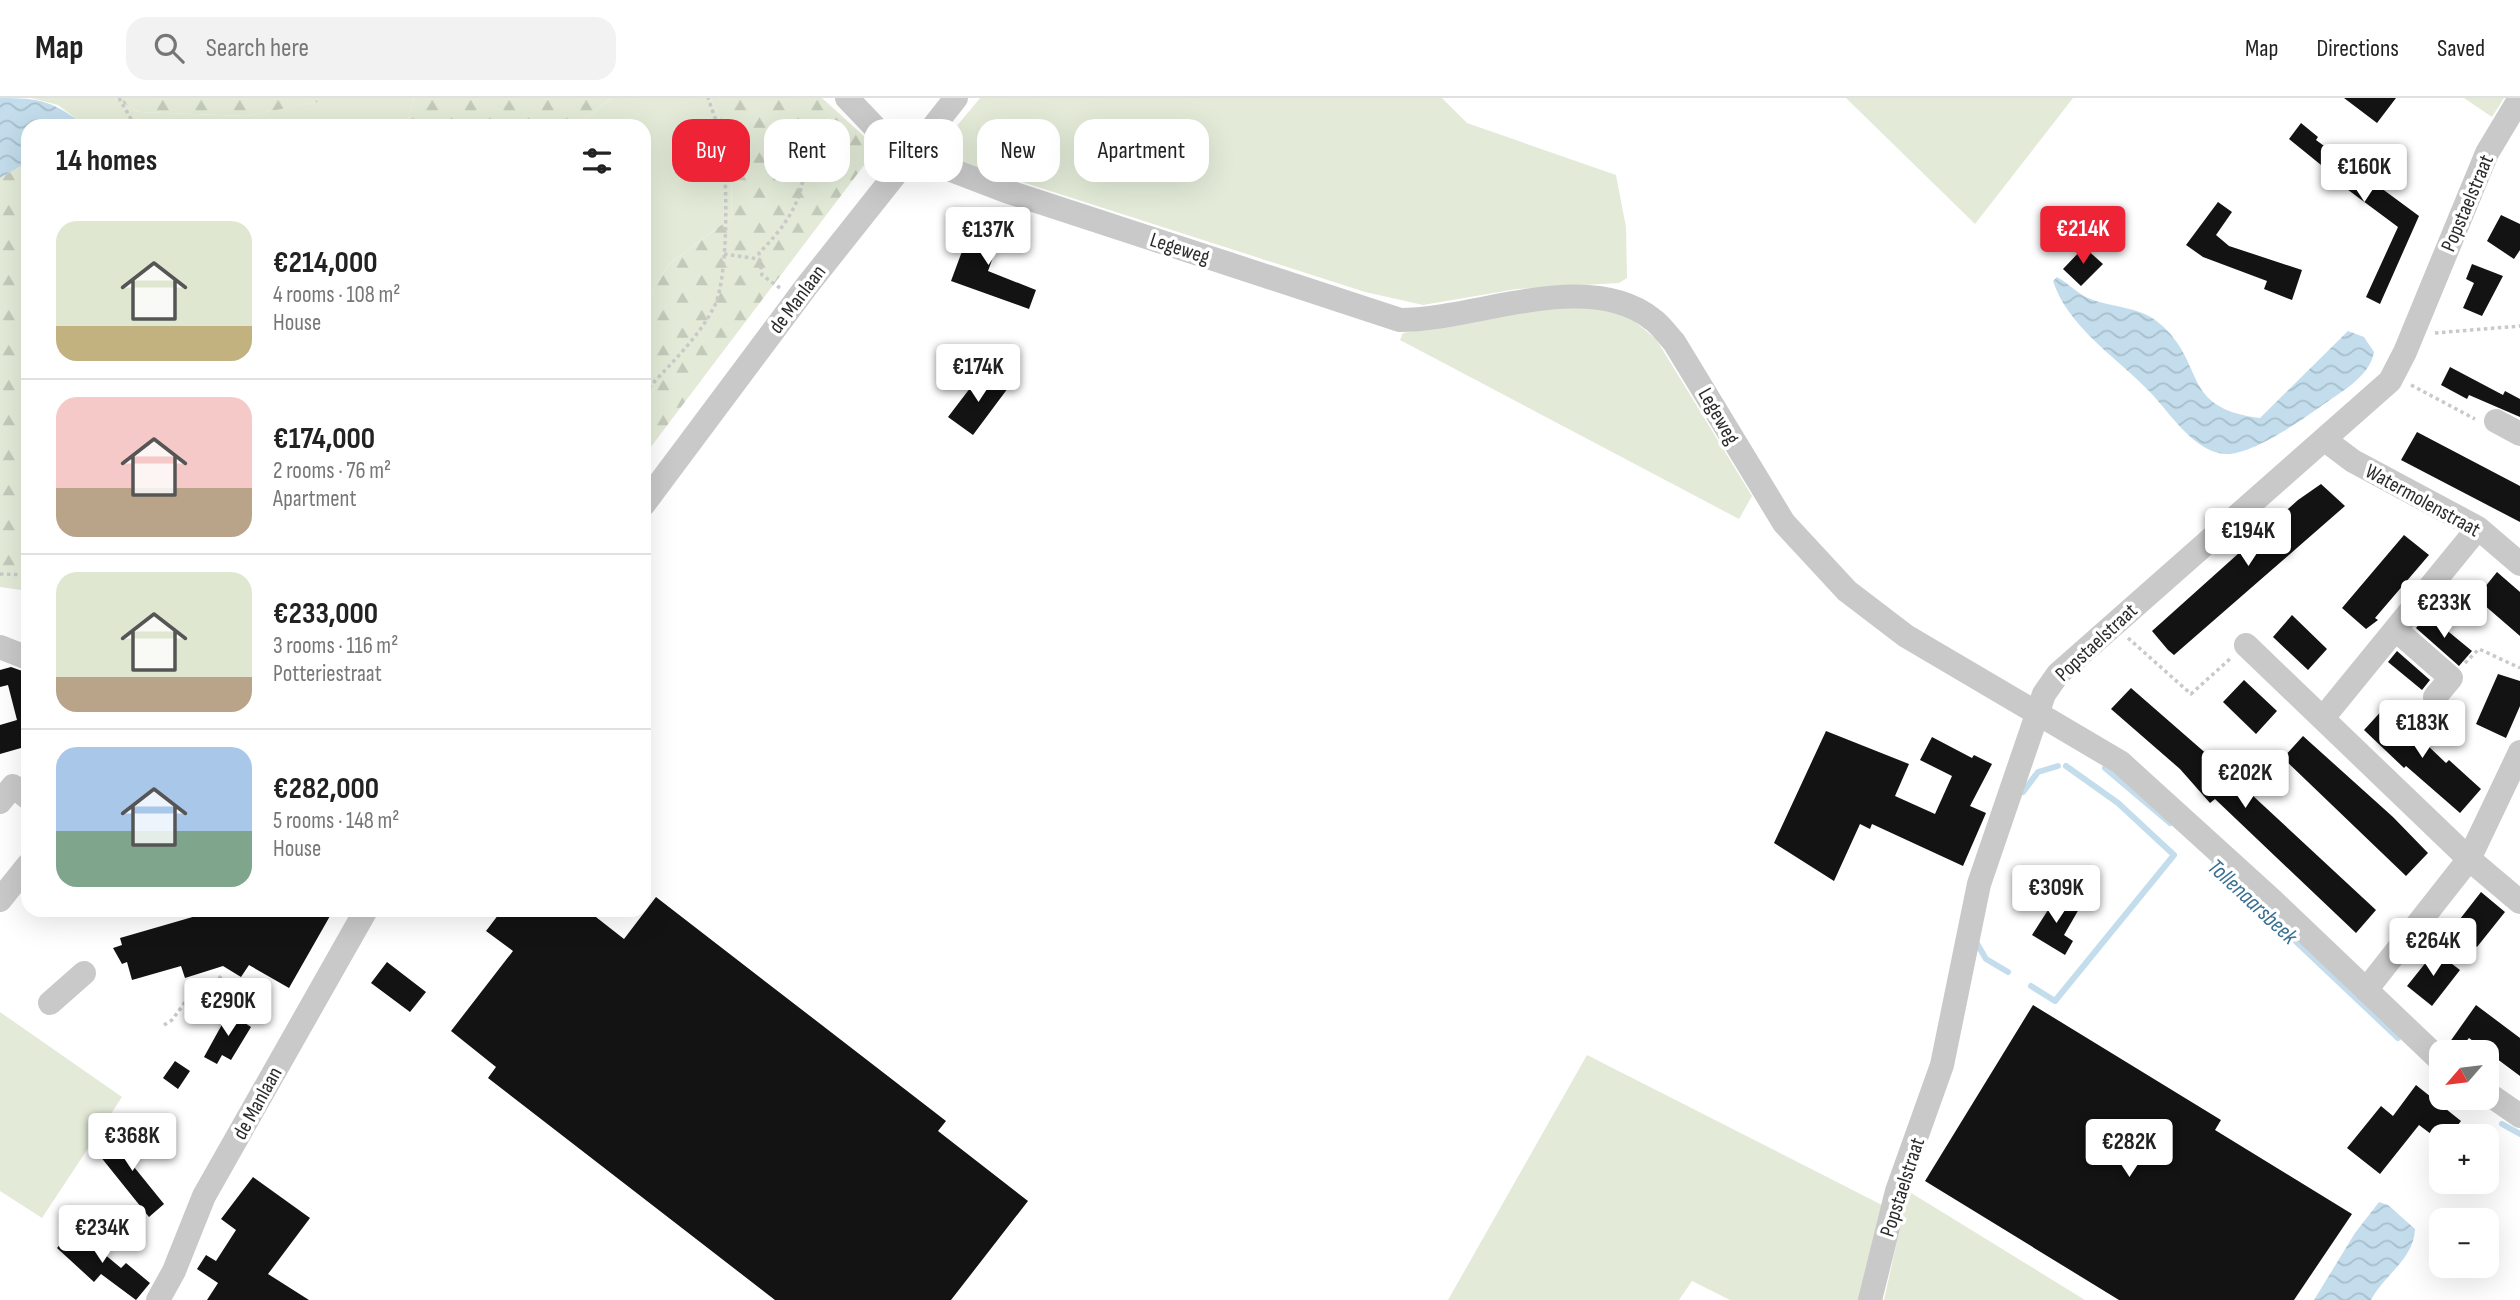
<!DOCTYPE html>
<meta charset="utf-8">
<style>
body{margin:0;font-family:"Sofia Sans Condensed",sans-serif;background:#f2f2f2;color:#222;height:100vh;display:flex;flex-direction:column;font-size:26px;white-space:nowrap}
*{box-sizing:border-box;margin:0}
p{font-size:23px;color:#767676}
.icon{flex:none;width:38px;height:38px;fill:none;stroke:currentColor;stroke-width:2;stroke-linecap:round;stroke-linejoin:round}
.map{position:relative;flex:1;overflow:hidden}
.drawer{position:absolute;left:21px;top:21px;width:630px;height:798px;display:flex;flex-direction:column;background:#fff;border-radius:21px;box-shadow:0 7px 28px #0002}
.drawer>*{flex:none}
.hud{position:absolute;left:672px;top:21px;width:665px;height:63px;display:flex;gap:14px}
.needle{width:46px;rotate:242deg}
.buttons{position:absolute;left:2429px;top:942px;display:grid;gap:14px}
.buttons a{display:grid;place-items:center;width:70px;height:70px;border-radius:14px;background:#fff;box-shadow:0 7px 28px #0002;font-size:35px}
.price{position:absolute;translate:-50% -60px;padding:0 16px;border-radius:7px;background:#fff;color:#222;font-size:23px;line-height:46px;filter:drop-shadow(0 2px 4px #0008)}
.price::after{content:'';position:absolute;left:50%;top:42px;width:21px;height:16px;margin-left:-10px;background:inherit;clip-path:polygon(0 0,100% 0,50% 100%)}
.price.active{background:#ee2336;color:#fff}
ul{padding:0;list-style:none}
li{display:flex;align-items:center;gap:21px;height:175px;padding:0 35px}
li+li{border-top:2px solid #e0e0e0}
li span{display:grid;place-items:center;flex:none;width:196px;height:140px;border-radius:21px;color:#555}
li>.icon{margin-inline-start:auto}
span .icon{width:84px;height:84px;fill:#fffc;stroke-width:1}
li b{font-size:30px}
h2{display:flex;justify-content:space-between;align-items:center;height:84px;padding:0 35px;font-size:30px}
.pill{padding:0 24px;border-radius:21px;background:#fff;box-shadow:0 7px 28px #0002;font-size:24px;line-height:63px}
.pill.active{background:#ee2336;color:#fff}
header{display:flex;align-items:center;gap:42px;box-sizing:border-box;height:98px;padding:0 35px;background:#fff;border-bottom:2px solid #e0e0e0}
header strong{font-size:33px}
nav{display:flex;gap:38px;margin-inline-start:auto;font-size:24px}
.search{width:490px;height:63px;background:#f2f2f2;display:flex;align-items:center;gap:18px;box-sizing:border-box;padding:0 24px;border-radius:21px;color:#767676;font-size:26px}
.map>svg:first-child{display:block}
</style>
<header>
<strong>Map</strong>
<div class="search"><svg class="icon" aria-label="search" viewBox="0 0 24 24"><circle cx="10" cy="10" r="6"/><path d="M15 15l6 6"/></svg>Search here</div>
<nav><a>Map</a><a>Directions</a><a>Saved</a></nav>
</header>
<div class="map">
<svg width="2520" height="1202" viewBox="0 0 2520 1202">
<defs>
<pattern id="forest-firs" width="22" height="20" patternUnits="userSpaceOnUse" patternTransform="scale(1.75)"><rect width="22" height="20" fill="#e3ebd8"/><path d="M5 1l3.5 6h-7zM16 11l3.5 6h-7z" fill="#c3caba"/></pattern>
<pattern id="water-waves" width="16" height="10" patternUnits="userSpaceOnUse" patternTransform="scale(1.75)"><rect width="16" height="10" fill="#c3ddec"/><path d="M0 5q4-4 8 0t8 0" fill="none" stroke="#a8becb"/></pattern>
</defs>
<rect width="100%" height="100%" fill="#fff"/>
<path fill="#e3ebd8" d="M31 0H114L139 14 247 18 316 4 318 0H414L408 21 412 28H86L58 7Z
M611 0H710L730 39 732 119 668 167 644 208V28H577Z
M980 0H1442L1467 25 1616 77 1626 129 1627 180 1619 185 1517 191 1423 207 1365 194 954 62 943 55 941 47Z
M1846 0H2073L1975 126Z
M2464 0H2504L2492 19Z
M1559 208H1602L1633 222 1656 241 1752 398 1739 421 1400 242 1403 235Z
M0 914 122 999 42 1120 0 1093Z
M1587 957 1884 1108 1862 1202H1730L1692 1183 1679 1202H1448Z
M1908 1093 2085 1202H1884Z"/>
<path fill="url(#forest-firs)" d="M114 0H318L317 4 247 18 139 14Z
M414 0H611L577 28H412L408 21Z
M710 0H822L877 50 644 358V208L668 167 732 119 730 39Z
M28 64V493L0 489V80Z"/>
<path fill="url(#water-waves)" d="M0 0C42 0 52 3 86 28H28V64L0 80Z
M2057 179C2068 185 2077 195 2088 200 2111 210 2140 208 2159 225 2207 265 2179 310 2260 320L2348 233 2364 239 2374 254C2370 279 2339 295 2320 309 2299 324 2251 357 2226 356 2193 355 2167 310 2146 290 2114 258 2067 227 2053 183Z
M2379 1104 2388 1107 2415 1131C2414 1161 2384 1177 2371 1202H2314L2355 1135Z"/>
<g fill="none" stroke-linecap="round" stroke-linejoin="round">
<path stroke="#c3ddec" stroke-width="6" d="M2105 670 2170 725
M2023 694 2038 674 2058 668
M2214 766 2398 940
M1976 844 1986 861 2008 874
M2031 888 2055 903 2174 757 2118 705 2066 668
M2502 1026 2520 1036"/>
</g>
<path fill="#131313" d="M2344 0H2396L2377 25Z
M2301 25 2318 39 2316 42 2419 118 2380 206 2366 199 2398 129 2324 74 2326 71 2289 41Z
M2218 104 2232 114 2216 137 2229 148 2302 172 2292 202 2264 191 2267 183 2203 159 2186 147Z
M2501 117 2520 126V152L2514 161 2487 143Z
M978 119 1004 129 988 173 1036 192 1029 211 951 183 971 129 974 131Z
M2084 149 2103 166 2081 188 2063 171Z
M2472 166 2503 178 2482 218 2463 210 2474 185 2466 181Z
M2450 269 2503 297 2505 293 2520 301V319L2469 297 2467 301 2441 287Z
M991 277 1008 290 973 337 948 319 977 281 984 287Z
M2417 334 2520 388V424L2401 362Z
M2321 386 2345 408 2174 557 2168 552 2152 533 2298 402Z
M2404 437 2429 457 2375 520 2378 522 2366 531 2342 510Z
M2497 474 2520 494V538L2476 500Z
M2427 516 2472 553 2459 568 2416 530Z
M2292 517 2327 551 2308 572 2273 539Z
M2397 553 2430 582 2422 592 2388 564Z
M11 569 28 575V648L0 656V627L17 622 8 587 0 589V572Z
M2498 576 2520 583V608L2506 640 2476 626Z
M2244 582 2277 613 2256 636 2223 604Z
M2131 590 2217 665 2213 669 2246 700 2251 696 2376 812 2356 835 2215 701 2210 705 2180 671 2111 611Z
M2386 608 2446 665 2449 662 2481 691 2460 715 2406 668 2404 670 2364 632Z
M1826 633 1909 666 1895 698 1935 716 1952 678 1920 662 1932 639 1972 660 1974 657 1992 666 1970 708 1986 715 1963 768 1872 726 1870 731 1860 726 1834 783 1774 745Z
M2303 638 2393 719 2428 755 2406 778 2283 660Z
M2481 794 2505 814 2477 849 2453 830Z
M2052 797 2079 811 2064 837 2073 843 2065 857 2032 837 2048 812 2044 810Z
M656 799 946 1023 938 1033 1028 1103 951 1202H775L488 980 496 969 451 933 513 853 486 833 502 812H587L624 841Z
M201 812H321L330 818 289 890 249 867 241 879 223 868 185 880 181 868 132 882 127 864 122 866 113 850 122 847 120 840 203 816Z
M2435 853 2460 872 2432 908 2407 888Z
M387 864 426 894 410 914 371 885Z
M2033 907 2221 1022 2215 1032 2352 1116 2294 1202H2119L1925 1083Z
M2476 907 2520 940V978L2469 940 2457 954 2447 948Z
M230 912 247 922 245 925 251 929 231 962 222 957 217 966 204 959Z
M175 963 190 973 178 991 163 980Z
M2416 987 2461 1023 2450 1037 2438 1028 2431 1036 2419 1027 2380 1076 2347 1050 2381 1008 2393 1018Z
M129 1035 144 1053 130 1064 164 1106 149 1119 100 1058Z
M253 1079 310 1120 268 1176 309 1202H207L218 1185 197 1171 206 1157 216 1163 236 1132 221 1121Z
M74 1131 121 1170 126 1165 150 1185 136 1202 101 1176 94 1184 57 1150Z"/>
<g fill="none" stroke-linecap="round" stroke-linejoin="round">
<path stroke="#c9c9c9" stroke-width="3.5" stroke-dasharray="3.5 3.5" stroke-linecap="butt" d="M119 0 135 28
M724 156 759 161
M780 190 762 177 759 155C780 134 799 110 803 80
M2435 235 2520 228
M2411 287 2475 321
M644 295C668 268 699 240 715 207 729 176 728 69 720 36 717 24 712 12 708 0
M0 476 28 477
M2128 540 2191 596 2231 560
M2465 565 2479 551 2520 570
M164 927 172 922 186 903 206 901 221 878"/>
<path stroke="#c9c9c9" stroke-width="24" d="M847 0 889 44 912 57 1006 93 1400 222C1475 222 1587 170 1652 221 1661 227 1667 237 1674 244L1784 425 1847 493 1906 538 2120 664 2273 803 2441 963
M2496 323 2520 336
M2325 342 2353 363 2478 430 2520 466
M644 406 806 189 956 0
M2396 532 2451 580 2435 599
M2246 547 2469 761 2520 804
M0 549 28 560
M2323 620 2478 430
M0 704 13 688 28 700
M0 802 28 767
M2366 892 2469 761 2520 654
M50 905 84 875
M2487 995 2520 1018
M158 1202 174 1173 204 1098 366 812
M1870 1202 1897 1093 1942 967 1979 786 2044 596 2058 576 2390 283 2405 254 2487 55 2520 0"/>
</g>
<g text-anchor="middle" stroke-width="7" stroke-linejoin="round" paint-order="stroke">
<g font-size="21" fill="#2c2c2c" stroke="#fff">
<text transform="translate(2467 105) rotate(-67)" y="7">Popstaelstraat</text>
<text transform="translate(1180 150) rotate(18)" y="7">Legeweg</text>
<text transform="translate(797 201) rotate(-53)" y="7">de Manlaan</text>
<text transform="translate(1719 318) rotate(60)" y="7">Legeweg</text>
<text transform="translate(2423 402) rotate(29)" y="7">Watermolenstraat</text>
<text transform="translate(2096 544) rotate(-43)" y="7">Popstaelstraat</text>
<text transform="translate(257 1005) rotate(-61)" y="7">de Manlaan</text>
<text transform="translate(1902 1089) rotate(-72)" y="7">Popstaelstraat</text>
</g>
<g font-size="23" font-style="italic" fill="#377092" stroke="#fff">
<text transform="translate(2253 803) rotate(43)" y="8">Tollenaarsbeek</text>
</g>
</g>
</svg>
<div class="buttons">
<a><svg class="needle" viewBox="-14 -14 28 28"><path d="M0-13l5 13h-10z" fill="#e53935"/><path d="M0 13l5-13h-10z" fill="#767676"/></svg></a>
<a>+</a>
<a>−</a>
</div>
<b class="price" style="left:2364px;top:106px">€160K</b>
<b class="price active" style="left:2083px;top:168px">€214K</b>
<b class="price" style="left:988px;top:169px">€137K</b>
<b class="price" style="left:978px;top:306px">€174K</b>
<b class="price" style="left:2248px;top:470px">€194K</b>
<b class="price" style="left:2444px;top:542px">€233K</b>
<b class="price" style="left:2422px;top:662px">€183K</b>
<b class="price" style="left:2245px;top:712px">€202K</b>
<b class="price" style="left:2056px;top:827px">€309K</b>
<b class="price" style="left:2433px;top:880px">€264K</b>
<b class="price" style="left:228px;top:940px">€290K</b>
<b class="price" style="left:132px;top:1075px">€368K</b>
<b class="price" style="left:2129px;top:1081px">€282K</b>
<b class="price" style="left:102px;top:1167px">€234K</b>
<div class="hud">
<a class="pill active">Buy</a>
<a class="pill">Rent</a>
<a class="pill">Filters</a>
<a class="pill">New</a>
<a class="pill">Apartment</a>
</div>
<section class="drawer">
<h2>14 homes<svg class="icon" aria-label="filters" viewBox="0 0 24 24"><path d="M4 7h16M4 17h16"/><circle cx="9" cy="7" r="2"/><circle cx="15" cy="17" r="2"/></svg></h2>
<ul>
<li><span style="background:linear-gradient(#dfe7d0 75%,#c2b280 0)"><svg class="icon" aria-label="home" viewBox="0 0 24 24"><path d="M3 11l9-7 9 7M6 9v11h12V9"/></svg></span><div><b>€214,000</b><p>4 rooms · 108 m²</p><p>House</p></div></li>
<li><span style="background:linear-gradient(#f6c9c9 65%,#b9a48a 0)"><svg class="icon" aria-label="home" viewBox="0 0 24 24"><path d="M3 11l9-7 9 7M6 9v11h12V9"/></svg></span><div><b>€174,000</b><p>2 rooms · 76 m²</p><p>Apartment</p></div></li>
<li><span style="background:linear-gradient(#dfe7d0 75%,#b9a48a 0)"><svg class="icon" aria-label="home" viewBox="0 0 24 24"><path d="M3 11l9-7 9 7M6 9v11h12V9"/></svg></span><div><b>€233,000</b><p>3 rooms · 116 m²</p><p>Potteriestraat</p></div></li>
<li><span style="background:linear-gradient(#a9c7e8 60%,#7fa58c 0)"><svg class="icon" aria-label="home" viewBox="0 0 24 24"><path d="M3 11l9-7 9 7M6 9v11h12V9"/></svg></span><div><b>€282,000</b><p>5 rooms · 148 m²</p><p>House</p></div></li>
</ul>
</section>
</div>
